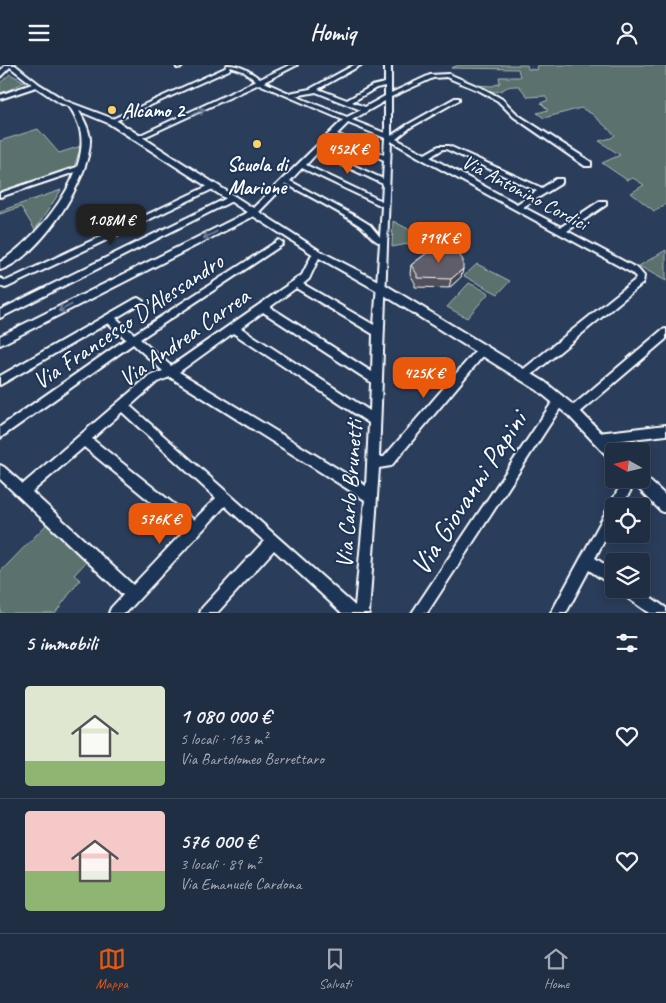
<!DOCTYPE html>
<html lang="it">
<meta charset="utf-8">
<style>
body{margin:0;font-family:Caveat,sans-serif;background:#28364b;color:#f1f3f6;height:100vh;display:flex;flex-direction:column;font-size:19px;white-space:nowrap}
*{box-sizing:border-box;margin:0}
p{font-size:16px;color:#a2a8b2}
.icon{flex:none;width:28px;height:28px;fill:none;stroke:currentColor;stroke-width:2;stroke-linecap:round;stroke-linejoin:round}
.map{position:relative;height:548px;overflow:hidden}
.sheet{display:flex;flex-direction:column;background:#202e44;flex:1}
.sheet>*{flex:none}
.needle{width:32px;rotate:278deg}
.tools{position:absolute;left:605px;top:378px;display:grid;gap:10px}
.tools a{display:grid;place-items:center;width:45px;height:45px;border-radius:5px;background:#202e44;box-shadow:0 2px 12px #0003,0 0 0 1px #3d4a5d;font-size:25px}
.price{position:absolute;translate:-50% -42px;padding:0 11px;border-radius:10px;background:#ea580c;color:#fff;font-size:16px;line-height:32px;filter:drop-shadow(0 1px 2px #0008)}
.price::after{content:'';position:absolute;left:50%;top:30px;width:15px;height:11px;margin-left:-8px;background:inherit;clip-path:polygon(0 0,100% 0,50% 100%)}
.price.on{background:#222;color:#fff}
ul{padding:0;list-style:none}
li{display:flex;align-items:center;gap:15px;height:125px;padding:0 25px}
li+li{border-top:1px solid #3d4a5d}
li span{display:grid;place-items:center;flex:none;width:140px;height:100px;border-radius:5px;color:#555}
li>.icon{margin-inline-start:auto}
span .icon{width:60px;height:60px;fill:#fffc;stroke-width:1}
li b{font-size:21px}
h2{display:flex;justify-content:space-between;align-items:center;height:60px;padding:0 25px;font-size:21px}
header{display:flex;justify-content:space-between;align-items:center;height:65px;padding:0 25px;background:#202e44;font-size:22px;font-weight:700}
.menu{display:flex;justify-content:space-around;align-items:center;height:70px;border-top:1px solid #3d4a5d;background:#202e44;font-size:14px;color:#a2a8b2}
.menu a{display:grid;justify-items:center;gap:2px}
.menu .on{color:#ea580c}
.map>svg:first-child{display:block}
</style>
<header><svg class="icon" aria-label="menu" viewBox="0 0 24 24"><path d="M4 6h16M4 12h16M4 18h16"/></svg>Homiq<svg class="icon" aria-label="person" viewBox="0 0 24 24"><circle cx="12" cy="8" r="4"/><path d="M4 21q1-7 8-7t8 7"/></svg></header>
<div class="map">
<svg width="666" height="548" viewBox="0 0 666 548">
<rect width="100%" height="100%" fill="#2a3d5b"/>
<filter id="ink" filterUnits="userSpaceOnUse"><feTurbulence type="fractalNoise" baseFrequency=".02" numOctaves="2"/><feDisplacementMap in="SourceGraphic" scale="10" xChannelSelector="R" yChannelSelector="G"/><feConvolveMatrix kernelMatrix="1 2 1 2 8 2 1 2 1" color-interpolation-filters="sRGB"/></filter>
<g filter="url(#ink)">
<path fill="#5a716d" stroke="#acb8b6" d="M459 0H527L528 4 537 5 538 0H666V139L654 146 631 128 644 120 633 113 627 115 602 98 620 90 599 76 611 73 615 70 592 49 581 43 544 53 537 48 548 45 541 38 548 35 545 31 528 32 519 21C506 21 509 22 500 26 493 29 483 23 476 20L492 21 500 18 499 12H520L518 4 451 3Z
M10 9 25 17 0 29V18Z
M38 64 59 88 81 81 74 102 0 127V76Z
M61 125 35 165 21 142 0 149V146Z
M393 156 429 175 392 182Z
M666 185V216L639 201Z
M477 199 510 216 498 229 464 211Z
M469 218 489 228 467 253 447 242Z
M47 459 89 494 74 510 80 515 55 548H0V507Z"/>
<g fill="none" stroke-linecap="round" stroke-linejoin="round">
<defs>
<path id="minor" d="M176 0H182V2L177 3Z
M227 0C241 0 249 6 260 14L290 0H297L264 17 289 28 310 24 354 0H361L318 24 347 35 372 21 385 18V0H391V28L430 10 449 9 484 24 502 34 518 50 591 97V101H585L514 52 498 36 480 26 446 12 433 13 391 32V71L407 60 455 33H459V35L411 62 396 74 425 89 439 81H449L542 123 556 114H562V118L523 142 561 162 600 136H606V140L567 166 638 204 644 211 643 218 528 313 524 314 520 313 519 310 520 307 635 215 636 212 632 208 422 94 391 76 379 392H384L479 282H487L488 285 391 401 379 403 369 548H342L274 485 217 548H200L202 543 264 476 225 441 126 548H109L111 543 123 530 0 414V400L4 402 23 419 149 311 163 306 133 279 0 373V362L126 274 108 258 0 320V311L135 234 138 233 143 236 141 238 116 253 134 269 279 175 283 178 282 180 140 274 171 301 302 210 313 188 317 185 321 188 309 214 303 219 374 260 380 178C371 174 367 166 359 160 336 145 311 132 286 119L256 150 0 280V271L250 146 343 55 259 19 140 74H136V72L256 16 243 6 231 2 229 5 113 57 108 56 225 3ZM385 21V31L365 42 352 37 376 23ZM316 27 361 45 347 52 295 31ZM385 36V68L352 55ZM348 58 385 73 384 90 337 69ZM333 72 384 95 383 114 321 85ZM443 84H446L537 126 517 139 430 92ZM317 88 383 119 382 136 306 100ZM302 103 382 141 380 172 370 160 357 152 290 116ZM296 223 373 269 372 307 270 242ZM263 247 371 317 370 346 241 263ZM233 268 369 358 366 421 179 307ZM170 312 365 435 355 541 130 341 157 317ZM122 347 216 433 194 455 92 374ZM84 382 185 465 133 520 32 427Z
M77 102 84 104 0 132V128Z
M210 120H216L217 122 8 222 5 223 0 221V213L6 216Z
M229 132H232L236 134 0 253V245Z
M666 264V274L577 350 573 352 569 350 567 347 569 344 662 265Z
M559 331 563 333 565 336 563 339 427 548H412L555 333Z
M666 360V370L598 378 594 377 592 373 594 369 598 368Z
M624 414H637L622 441H614V457L595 493 614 506V522L589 505 566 548H551Z
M620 524H639L666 543V548H649L622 529Z"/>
<path id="tertiary" d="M6 0H15L39 19 66 36 114 54 320 186 384 219 545 317 577 343 619 386H614V395L609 393 569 351 537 325 376 225 314 190 108 58 79 46C84 55 89 64 90 74 91 114 38 194 0 205V197C36 175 97 104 78 58 76 54 73 45 69 42 67 40 65 40 62 39 53 34 45 28 36 22L0 34V30L32 19 10 2 0 12V6Z
M641 408 666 431V448L661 446 634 419 632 414H641Z"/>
</defs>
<use href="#minor" stroke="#fff" stroke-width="4"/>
<use href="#tertiary" stroke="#fff" stroke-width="4"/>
<use href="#minor" fill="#1d3557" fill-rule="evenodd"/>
<use href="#tertiary" fill="#1d3557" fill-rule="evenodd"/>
</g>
<path fill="#51505a" stroke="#fff" d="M427 188 463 204 461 212 449 223 415 222V218L410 209 411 200Z"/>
<path fill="#42414a" stroke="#fff" d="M463 204 461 212 449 223 451 214Z"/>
<path fill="#5e5d69" stroke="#fff" d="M436 178 457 187 463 195V204L451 214 417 213V209L411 200 427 188 431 181Z"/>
<defs><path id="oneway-shaft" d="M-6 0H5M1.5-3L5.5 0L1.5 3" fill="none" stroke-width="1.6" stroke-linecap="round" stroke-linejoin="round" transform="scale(1.25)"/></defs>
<g stroke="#6c7c92">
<use href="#oneway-shaft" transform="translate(198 47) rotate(-25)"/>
<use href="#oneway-shaft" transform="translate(210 170) rotate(153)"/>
<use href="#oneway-shaft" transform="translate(65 243) rotate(153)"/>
</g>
</g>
<g fill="#ffd166" stroke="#1d3557" stroke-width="2">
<circle cx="112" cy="45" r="5"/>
<circle cx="257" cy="79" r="5"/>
</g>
<g text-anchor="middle" stroke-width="4" stroke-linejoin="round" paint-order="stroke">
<g font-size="20" font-weight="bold" fill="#fff" stroke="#1d3557" text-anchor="start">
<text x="122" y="52">Alcamo 2</text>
<text x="257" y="106" text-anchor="middle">Scuola di<tspan x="257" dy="23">Marione</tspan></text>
</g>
<g font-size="20" fill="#fff" stroke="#1d3557">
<text transform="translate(525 127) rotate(28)" y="7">Via Antonino Cordici</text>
</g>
<g font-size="24" fill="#fff" stroke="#1d3557">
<text transform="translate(128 256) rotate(-34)" y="8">Via Francesco D'Alessandro</text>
<text transform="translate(184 272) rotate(-35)" y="8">Via Andrea Carrea</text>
<text transform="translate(349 429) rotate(-86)" y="8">Via Carlo Brunetti</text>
</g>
<g font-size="29" fill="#fff" stroke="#1d3557">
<text transform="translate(468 428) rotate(-57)" y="10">Via Giovanni Papini</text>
</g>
</g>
</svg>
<div class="tools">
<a><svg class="needle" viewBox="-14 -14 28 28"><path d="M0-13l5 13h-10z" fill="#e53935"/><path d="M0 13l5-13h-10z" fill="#a2a8b2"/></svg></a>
<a><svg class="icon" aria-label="locate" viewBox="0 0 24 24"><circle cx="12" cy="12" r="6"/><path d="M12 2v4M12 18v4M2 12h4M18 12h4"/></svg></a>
<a><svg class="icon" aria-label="layers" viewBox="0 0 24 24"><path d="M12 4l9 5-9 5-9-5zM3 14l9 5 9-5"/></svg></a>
</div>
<b class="price" style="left:348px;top:110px">452K €</b>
<b class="price on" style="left:111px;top:181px">1.08M €</b>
<b class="price" style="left:439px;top:199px">719K €</b>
<b class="price" style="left:424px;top:334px">425K €</b>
<b class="price" style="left:160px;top:480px">576K €</b>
</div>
<section class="sheet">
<h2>5 immobili<svg class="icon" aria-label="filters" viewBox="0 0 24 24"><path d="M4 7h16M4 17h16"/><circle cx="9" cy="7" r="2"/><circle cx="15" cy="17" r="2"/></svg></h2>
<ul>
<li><span style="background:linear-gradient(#dfe7d0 75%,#8fb573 0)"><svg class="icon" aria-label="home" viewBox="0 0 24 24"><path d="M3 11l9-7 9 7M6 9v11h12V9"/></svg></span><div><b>1 080 000 €</b><p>5 locali · 163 m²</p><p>Via Bartolomeo Berrettaro</p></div><svg class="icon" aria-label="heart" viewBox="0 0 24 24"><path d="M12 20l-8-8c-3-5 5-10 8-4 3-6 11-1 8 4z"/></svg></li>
<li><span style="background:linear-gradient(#f6c9c9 60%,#8fb573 0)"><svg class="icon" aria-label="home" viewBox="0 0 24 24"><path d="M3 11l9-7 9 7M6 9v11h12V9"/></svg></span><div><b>576 000 €</b><p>3 locali · 89 m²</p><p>Via Emanuele Cardona</p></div><svg class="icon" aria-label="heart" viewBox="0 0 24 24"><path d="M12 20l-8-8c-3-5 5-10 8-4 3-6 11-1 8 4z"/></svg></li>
</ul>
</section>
<nav class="menu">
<a class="on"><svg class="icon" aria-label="map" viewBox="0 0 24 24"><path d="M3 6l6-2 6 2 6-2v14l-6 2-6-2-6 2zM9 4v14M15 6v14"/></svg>Mappa</a>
<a><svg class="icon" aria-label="saved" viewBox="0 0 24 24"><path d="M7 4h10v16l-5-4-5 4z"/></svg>Salvati</a>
<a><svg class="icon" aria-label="home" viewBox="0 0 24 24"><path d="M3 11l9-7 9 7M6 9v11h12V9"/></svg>Home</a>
</nav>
